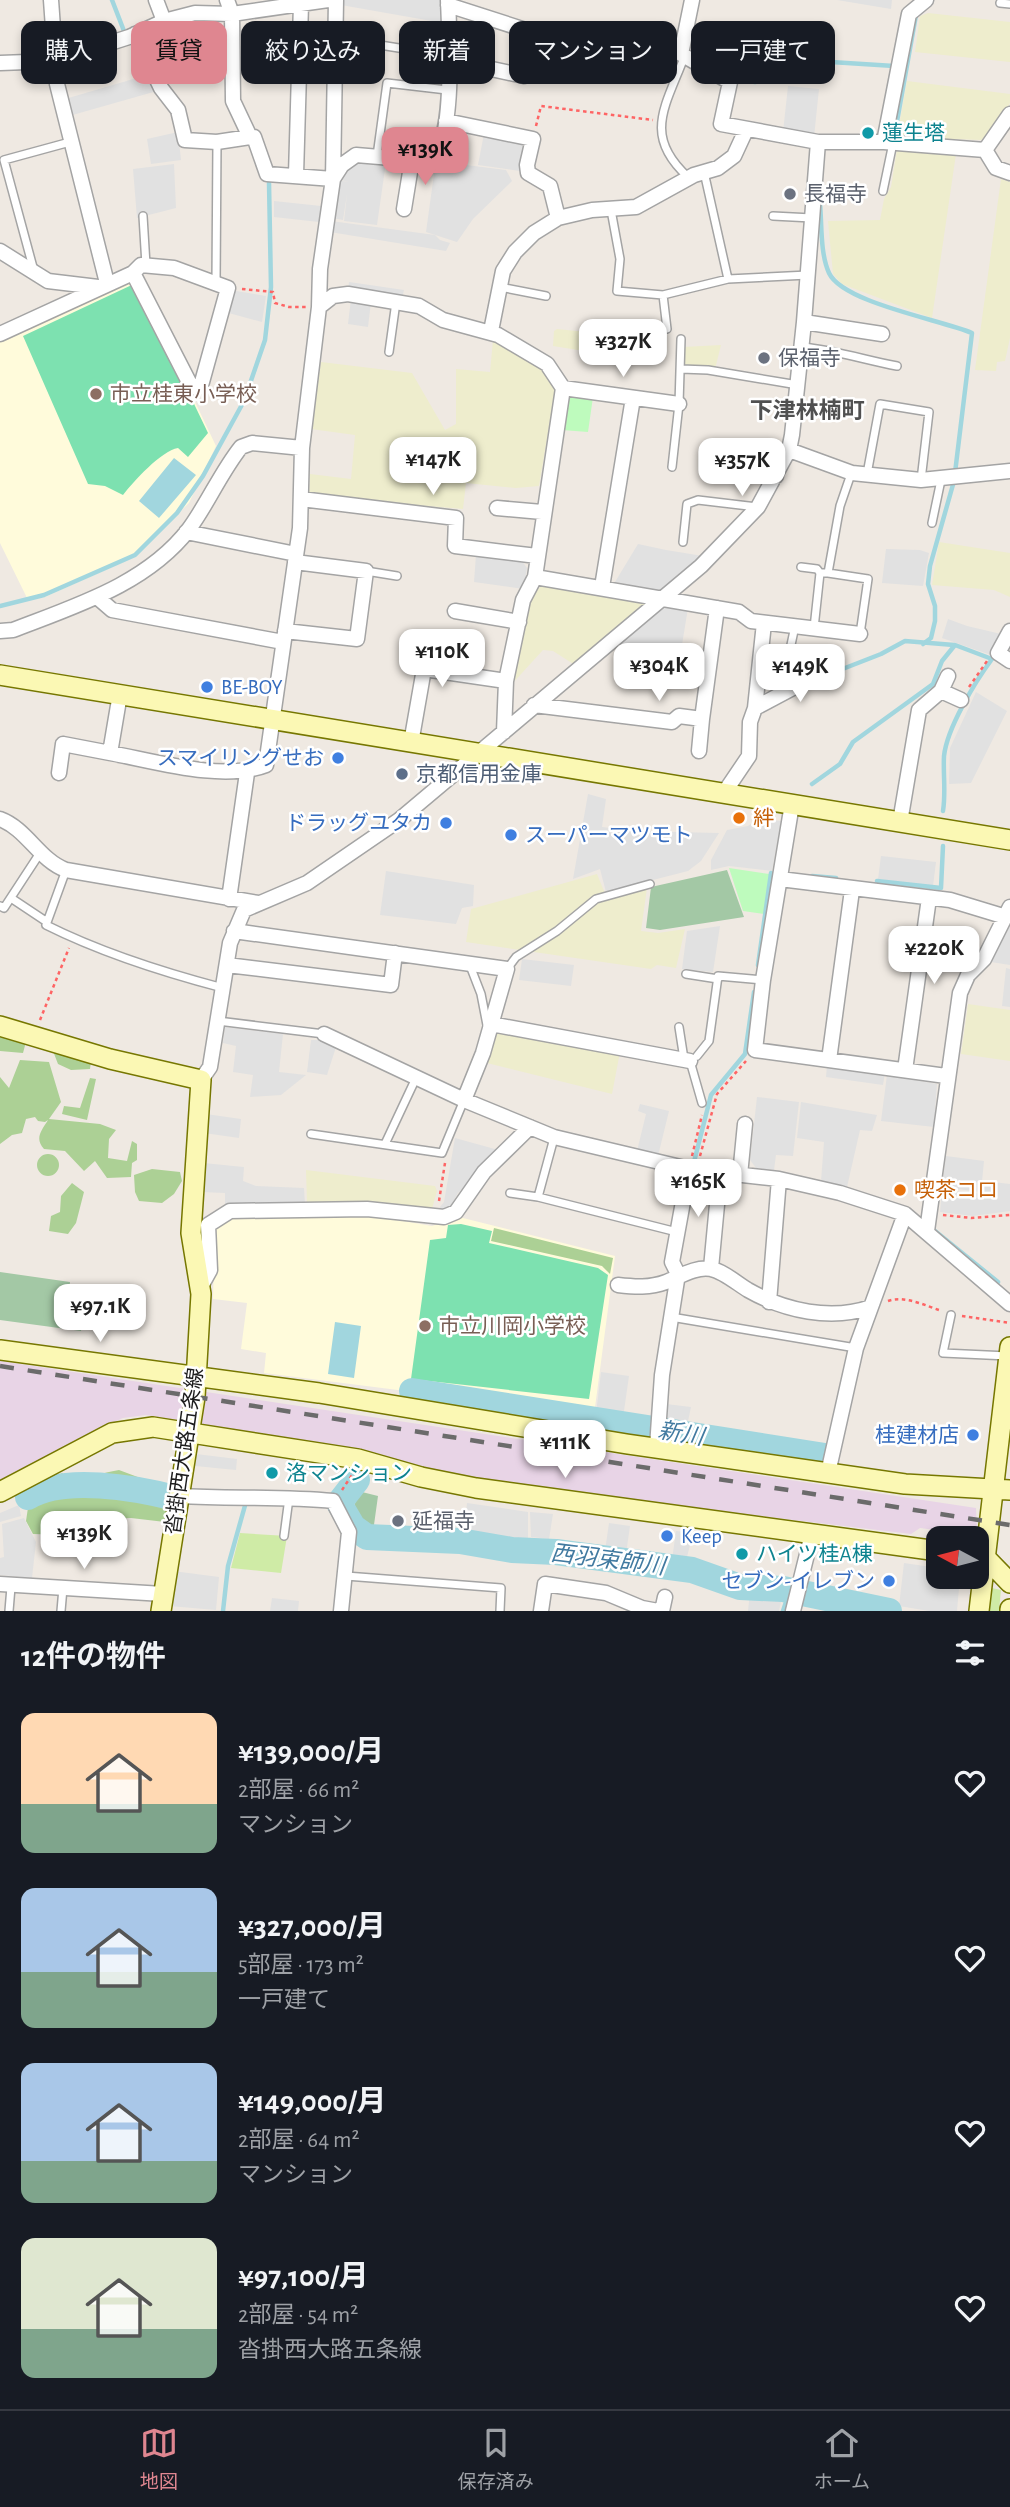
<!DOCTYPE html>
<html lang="ja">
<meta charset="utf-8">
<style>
body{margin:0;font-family:"Alegreya Sans","Noto Sans JP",sans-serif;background:#242831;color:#f1f3f6;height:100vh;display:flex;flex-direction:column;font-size:26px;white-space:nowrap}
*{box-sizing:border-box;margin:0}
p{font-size:23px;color:#9ea1a6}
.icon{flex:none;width:38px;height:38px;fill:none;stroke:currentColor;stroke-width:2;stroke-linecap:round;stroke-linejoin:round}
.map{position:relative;height:1611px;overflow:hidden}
.drawer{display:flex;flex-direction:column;background:#171b24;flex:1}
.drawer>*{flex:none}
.hud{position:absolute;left:21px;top:21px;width:970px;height:63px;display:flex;gap:14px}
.needle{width:46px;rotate:277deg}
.tools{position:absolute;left:926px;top:1526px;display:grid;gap:14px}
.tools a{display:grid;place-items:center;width:63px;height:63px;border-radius:14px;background:#171b24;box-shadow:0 4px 10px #0003;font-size:35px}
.price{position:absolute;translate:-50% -60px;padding:0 16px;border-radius:14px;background:#fff;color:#222;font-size:23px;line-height:46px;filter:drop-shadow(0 2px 4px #0008)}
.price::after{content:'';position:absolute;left:50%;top:42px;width:21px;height:16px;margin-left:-10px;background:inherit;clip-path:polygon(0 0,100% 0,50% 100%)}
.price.on{background:#df8690;color:#111}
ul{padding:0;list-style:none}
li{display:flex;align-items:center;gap:21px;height:175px;padding:0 21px}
li span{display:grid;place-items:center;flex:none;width:196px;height:140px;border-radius:14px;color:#555}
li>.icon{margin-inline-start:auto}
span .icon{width:84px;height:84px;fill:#fffc;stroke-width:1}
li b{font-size:30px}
h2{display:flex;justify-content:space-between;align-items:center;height:84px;padding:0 21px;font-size:30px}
.pill{padding:0 24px;border-radius:14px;background:#171b24;box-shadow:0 4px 10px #0003;font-size:24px;line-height:63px}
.pill.on{background:#df8690;color:#111}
.menu{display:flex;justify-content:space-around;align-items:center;height:98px;border-top:2px solid #363941;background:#171b24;font-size:19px;color:#9ea1a6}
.menu a{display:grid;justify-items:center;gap:4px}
.menu .on{color:#df8690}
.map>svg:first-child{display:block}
</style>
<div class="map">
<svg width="1010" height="1611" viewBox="0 0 1010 1611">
<rect width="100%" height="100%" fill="#efe9e2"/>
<path fill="#e8d4e6" d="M0 1361 976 1508 977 1532 973 1535 920 1528 911 1534 577 1494 462 1477 341 1448 146 1415 123 1418 100 1428 0 1482Z"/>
<path fill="#fffbdb" d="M133 280 138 282 216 446 189 503 132 558 45 597 28 600 0 543V342Z
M368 1215 432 1226 459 1217 615 1256 594 1415 264 1373 266 1353 241 1349 247 1303 213 1299 215 1226 227 1217Z"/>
<path fill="#eeedcd" d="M928 13 1010 22V62L915 52 920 16Z
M907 81 1010 94V103L994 131 981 140 897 137Z
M897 149 956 154 932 318 842 284 833 274 828 221 880 220 884 199 891 187Z
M1001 179 1010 182V338L1005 361 997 362 996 371 975 370Z
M557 329 586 332 584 351 553 346 554 331Z
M493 340 544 371 555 391 539 486 516 488 466 483 463 509 309 496 310 474 351 479 355 435 311 429 321 362 412 373 445 430 456 424V369L490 372Z
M721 345 715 369 683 368V347Z
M939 542 1010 553V597L994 590 932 585Z
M544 584 647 604 575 665 553 651 543 650 511 685 521 647 527 603 533 593Z
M597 874 606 896 647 888 641 931 658 933 685 929 676 968 657 965 651 969 466 942 471 909Z
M968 1004 1010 1010V1061L961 1054Z
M495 1030 620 1052 612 1094 487 1063Z
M306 1170 435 1186 437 1191 432 1209 389 1204 307 1203Z"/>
<path fill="#cfeba6" d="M240 1533 287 1536 281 1573 231 1568Z
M992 1588 1001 1590 999 1611H989Z"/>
<path fill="#acd095" d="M0 1030 27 1038 23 1053 0 1051Z
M53 1051 91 1061 90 1069 71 1070 58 1064Z
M20 1060 49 1062 61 1102 49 1119 100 1124 116 1130 109 1139 108 1158 127 1161 132 1141 137 1144V1160L132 1163 131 1177 107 1178 95 1161 84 1171 65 1151 44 1149C34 1138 42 1130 48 1120L45 1122 38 1121 35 1117 26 1119 22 1133 12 1135 0 1144V1077L9 1088Z
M90 1078 96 1079 87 1120 62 1114 64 1106 80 1108Z
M37 1165a11 11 0 1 1 22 0a11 11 0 1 1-22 0Z
M152 1169 180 1172 182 1181 174 1194 162 1203 139 1201 135 1192 134 1175Z
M72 1183 84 1192 76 1223 68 1234 49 1231 51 1216 60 1212 61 1196Z
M494 1228 613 1258 610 1274 602 1266 491 1241Z
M119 1470 151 1482 153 1490 172 1495 165 1522 131 1518 107 1519 92 1537 88 1558 79 1557 76 1547 66 1535 33 1534 26 1521 29 1501C44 1491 45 1483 62 1473L69 1479C87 1480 100 1473 119 1470Z"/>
<path fill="#a3c8a5" d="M727 870 744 917 660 930 646 928 651 887Z
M0 1272 70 1282 67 1305 84 1308 81 1331 0 1320Z
M358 1491 378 1496 373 1532 358 1523 353 1512Z"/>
<path fill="#befbbd" d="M573 394 593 397 588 432 562 430 567 399Z
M729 868 776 875 770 915 743 911Z"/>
<path fill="#7de1b0" d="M136 283 208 433 188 457 178 448C161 451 134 481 123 495L105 486 88 484 23 336Z
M461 1224 492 1231 489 1243 598 1268 608 1275 589 1399 411 1379 430 1240 446 1238 448 1225Z"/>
<path fill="#e1e1e1" d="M342 0H441L443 23 341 5Z
M837 0H892L891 9Z
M147 75 157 91 69 116 65 99Z
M788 86 819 89 814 137 783 132Z
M178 132 181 160 151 164 147 139Z
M484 134 520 141 525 150 520 171 478 165Z
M356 161 386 162 377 225 344 221 347 194 343 220 332 218 337 180 349 182 337 179Z
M442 162 506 170 512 181 473 219 457 242 426 232 435 167Z
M174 164 176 208 137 218 133 169Z
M274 201 321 206 319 222 274 217Z
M331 221 435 235 440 240 450 243 446 251 330 232Z
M349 282 404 290 402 299 348 291Z
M230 290 266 296 262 322 225 312Z
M351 299 371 302 368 327 348 324Z
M638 544 666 550 703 556 660 591 615 582Z
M886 549 920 550 929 553 923 586 882 583Z
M476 555 522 561 527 568 524 589 474 582Z
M662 603 688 608 680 657 612 647Z
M948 619 967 626 1001 634 991 655 942 638Z
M976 692 1007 711 971 783 949 784 950 748Z
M588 794 606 799 602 827 633 831 719 833 701 861 688 871 606 892 600 869 573 879Z
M758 819 781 821 772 871 729 866 711 870V860L727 830 748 826Z
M881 856 936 862 933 886 878 879Z
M386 871 474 885 473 906 462 908 456 924 380 915Z
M1010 922V965L991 962 993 955Z
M720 926 713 972 682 969 687 931Z
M522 959 574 965 571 986 519 980Z
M1006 968 1010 969V1007L1002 1006Z
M225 1027 283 1034 279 1072 306 1075 281 1095 250 1097 253 1075 233 1072 236 1046 223 1043Z
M311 1040H325L336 1047 327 1075 307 1072Z
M827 1065 885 1073 883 1085 826 1077Z
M887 1075 937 1084 934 1127 881 1121Z
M757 1097 799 1102 793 1156 776 1155 774 1170 756 1168 750 1160Z
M801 1102 877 1115 872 1131 860 1130 847 1187 821 1181 824 1142 797 1138Z
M640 1104 669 1111 658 1156 637 1151 646 1114 638 1111Z
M206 1114 241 1119 239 1138 204 1133Z
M455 1138 502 1151 458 1193 448 1211 436 1212 444 1202Z
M946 1156 984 1161 981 1192 942 1187Z
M203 1163 244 1167 243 1181 256 1186 304 1188 305 1205 229 1203 225 1206V1193L201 1192Z
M985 1181 1010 1184V1211L973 1216 940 1212 942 1190 983 1194Z
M601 1372 629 1376 623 1418 596 1414Z
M666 1404 691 1407 687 1426 665 1423Z
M196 1454 237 1459 236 1470 195 1466Z
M467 1503 528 1512V1546L464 1535Z
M19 1505 21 1516 0 1522V1513Z
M530 1512 553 1514 549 1539 531 1537Z
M24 1518 36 1542 32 1578 0 1575V1558L4 1557 2 1524Z
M609 1523 630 1526 626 1554 605 1551Z
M676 1531 693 1533 686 1561 672 1560Z
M904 1563 938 1568V1577H960L957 1611H929L899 1606Z
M173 1571 219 1577 216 1610 169 1606Z
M750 1592 782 1597 779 1611H748Z
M272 1598 299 1601 298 1611H270Z"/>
<path fill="#a1d6de" d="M174 458 196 475 159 518 139 501Z
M335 1322 361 1326 354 1378 328 1374Z"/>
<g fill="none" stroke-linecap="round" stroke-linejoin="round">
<path stroke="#a1d6de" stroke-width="4.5" d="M112 0 124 31
M742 80 755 82 783 77 813 81 831 62 894 66
M894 138 916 15
M820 204C822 225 820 253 829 273 843 303 942 320 972 333L954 481 930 566 928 584 935 606V621L931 638 923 644
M0 606 44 595 135 555 177 513 203 476 244 401 265 340 271 287 269 183
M840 670 881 654 905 641 954 645
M812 784 840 764 853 742 933 684 942 661 955 645 992 659
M943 811C946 792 943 775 944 756 947 728 975 682 992 659
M812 876 836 878
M877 881 941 888 943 846
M758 965 771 873
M694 1162 711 1095 745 1054 754 992
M935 1231 998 1282
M223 1611 228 1566 246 1502
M783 1611 790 1590"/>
<path stroke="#a1d6de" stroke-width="26" d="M412 1391 825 1456
M357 1480 339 1503 353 1527 367 1537 460 1541 512 1550 556 1552 692 1570 740 1587 783 1589 889 1611
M28 1497C63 1475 136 1488 175 1498"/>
<defs>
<path id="lane" d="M1000 3 1010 4
M336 38 449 56
M685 55C666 106 642 135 688 177
M730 82 738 67 746 31
M377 156 387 83 447 90
M704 172 728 279
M883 191 893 143
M611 210 620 259 617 291 663 295 728 279 808 275
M143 216 146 265
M773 216 812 218
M34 271 4 160 70 142
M216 283 217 142
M500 287 546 296
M663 295 667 329
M802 347C835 350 865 360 897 366
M389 352 396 302
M681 369 708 370 798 385
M672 467 679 404 681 339
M851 474 840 506 828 573 868 579 860 634
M867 474 880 404 929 412 921 480
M932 523 941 480
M683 542 687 504 698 500 757 507
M801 567 817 569 820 573
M366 571 397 576
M814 628 820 573H828
M788 659 795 626
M66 870 46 925C102 953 162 972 223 988
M11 898 47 922
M0 906 4 908 40 853
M469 963 481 994 487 1025
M507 969 516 957 557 931 596 899 650 884
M686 974 718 979
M218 1021 324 1034
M679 1027 684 1059
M697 1056 709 1041 718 976 763 980
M690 1061 702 1103
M311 1134 442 1153 464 1100
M554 1138 538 1197 677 1232
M385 1144 416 1078
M510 1193 538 1197
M951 1315 943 1353 1008 1356
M671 1317 856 1348
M284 1536 289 1498
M346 1576 501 1588 500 1611
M9 1611 11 1587
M61 1611 63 1588"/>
<path id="street" d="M51 0 57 84 107 283
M156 0 164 21
M692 0 681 54 730 82 721 124 818 142H884L985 150
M448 5 538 34 524 76 450 60
M135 34 161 88 178 110 185 140 217 142 250 137 233 101 232 14 227 0
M0 63 54 61 129 37 164 21 195 13 232 14 328 0
M446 121 533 139 527 165 528 173 550 186 558 218
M250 137H254L267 174 333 179 336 0
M884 142 909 14 926 0
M985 150 1010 114
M985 150 996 168 1010 173
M296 175 301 4
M404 209 412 160
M0 251 48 281 98 287
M319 307 333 296 348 294 419 306 443 320 498 335 547 364 563 388 535 577 523 600 506 681 504 732
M804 322 882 334
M491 331 503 271 515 252 534 233 558 218 592 210 636 207 694 175 718 168 734 156 746 130
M0 334 133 273 141 265 174 268 228 288 202 382 196 388 191 386 133 273
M563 388 679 404
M789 450 852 473 921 480 1010 471
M711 455 710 468 776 476
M301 499 456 518 455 546 537 556
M497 508 542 512
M186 532 296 554
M535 577 739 612 751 621 860 634
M602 587 633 398
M97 597 112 610 283 642
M455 611 519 622
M0 631 13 630C75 606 147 584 189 529 208 503 221 472 241 447L252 443 302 448
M285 631 357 639 366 571 295 562
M1010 631 998 653 1010 661
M941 691 961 700
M120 694 110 753C154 761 223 782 266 765L300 528 302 448 319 307 320 269 333 179 342 165 356 155 427 161C457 152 449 29 448 0
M534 705 672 722 679 716 702 719 717 608
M755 708 804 682 833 674
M411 743 424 669 506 681
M699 751 702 719
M59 773 63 744 110 753
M724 793 749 756 750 722 755 708 764 623
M792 804 763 980 755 1050 946 1076
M0 819C27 829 39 860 66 870L258 903
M900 822 919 710 941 691 948 676
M780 879 950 900 1006 917
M229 899 247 773
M234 931 507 969 483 1053 464 1100
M227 965 391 985 395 953
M491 1024 690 1061
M324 1034 464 1100 554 1137 689 1169 779 1179 840 1193 905 1214 1010 1304
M829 1060 852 890
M905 1070 929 898
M201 1080 210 1067 230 943 244 910 307 883 399 820 701 566 758 507 789 450 792 435 804 322 818 142
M740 1175 745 1124
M927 1231 960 993 968 975 984 959 1010 907
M711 1268 720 1173
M618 1285C635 1287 650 1288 666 1282 679 1277 696 1266 711 1269 723 1271 738 1284 748 1290 785 1311 831 1321 871 1307
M200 1288 210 1270 208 1225 230 1211 367 1209 444 1217 456 1212 484 1172 530 1127
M769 1302 779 1179
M657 1447 662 1375 678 1274 672 1262 689 1169
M828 1473 856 1348 905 1214
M179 1496C231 1499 282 1496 333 1501L349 1532 341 1611
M0 1584 163 1594
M541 1611 545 1584 606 1593 642 1608 658 1611
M662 1611 665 1597
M793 1611 812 1534"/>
<path id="secondary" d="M0 675 1010 840
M0 1026 110 1059 201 1080 191 1233 201 1294 195 1397 161 1611
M0 1350 319 1393 627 1444 905 1484 1010 1490
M0 1492 112 1433 153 1427 358 1459 421 1477 476 1488 938 1551
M980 1557 986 1558 1010 1583
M979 1611 1010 1347
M1010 1611V1609"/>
</defs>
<use href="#lane" stroke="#a4a4a4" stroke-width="10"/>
<use href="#street" stroke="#a4a4a4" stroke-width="17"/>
<use href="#secondary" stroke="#767701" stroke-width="22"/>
<path stroke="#fe6464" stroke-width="2.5" stroke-dasharray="3.5 3.5" stroke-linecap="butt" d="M536 126 541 106 653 120
M242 289 273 292 275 303 289 307H306
M969 687 987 661
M40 1020 69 948
M692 1156 702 1115
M700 1156 717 1094 746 1061
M439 1201 445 1163
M943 1215 971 1218 1010 1215
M888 1301C905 1295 926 1306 942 1311
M962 1316 1010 1323
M342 1490 352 1475"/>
<use href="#lane" stroke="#fff" stroke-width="7"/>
<use href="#street" stroke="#fff" stroke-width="14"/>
<use href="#secondary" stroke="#fbf8b4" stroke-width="19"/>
<path stroke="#6b6b6b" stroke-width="4.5" stroke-dasharray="14 14" stroke-linecap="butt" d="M0 1366 1010 1525"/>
</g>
<g fill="#0f9aa8" stroke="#fff" stroke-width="2.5">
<circle cx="868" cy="133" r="7"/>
<circle cx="272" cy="1473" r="7"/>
<circle cx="742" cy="1554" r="7"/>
</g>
<g fill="#6b7280" stroke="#fff" stroke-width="2.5">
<circle cx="790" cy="194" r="7"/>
<circle cx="764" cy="358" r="7"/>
<circle cx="398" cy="1521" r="7"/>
</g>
<g fill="#8d6e63" stroke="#fff" stroke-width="2.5">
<circle cx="96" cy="394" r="7"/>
<circle cx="425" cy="1326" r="7"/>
</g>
<g fill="#3f7fe0" stroke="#fff" stroke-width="2.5">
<circle cx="207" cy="687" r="7"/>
<circle cx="338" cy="758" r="7"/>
<circle cx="446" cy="823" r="7"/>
<circle cx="511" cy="835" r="7"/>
<circle cx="973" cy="1435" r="7"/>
<circle cx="667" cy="1536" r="7"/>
<circle cx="889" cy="1581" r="7"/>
</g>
<circle fill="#5c6f8a" stroke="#fff" stroke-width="2.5" cx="402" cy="774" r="7"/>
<g fill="#e8710a" stroke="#fff" stroke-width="2.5">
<circle cx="739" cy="818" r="7"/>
<circle cx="900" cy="1190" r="7"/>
</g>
<g text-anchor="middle" stroke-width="5" stroke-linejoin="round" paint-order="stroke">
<g font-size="21" fill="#0d838f" stroke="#fff" text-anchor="start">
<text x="882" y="140">蓮生塔</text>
<text x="286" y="1480">洛マンション</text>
<text x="756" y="1561">ハイツ桂A棟</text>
</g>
<g font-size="21" fill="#5b616d" stroke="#fff" text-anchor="start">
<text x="804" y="201">長福寺</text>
<text x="778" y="365">保福寺</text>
<text x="412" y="1528">延福寺</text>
</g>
<g font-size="21" fill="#785e54" stroke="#fff" text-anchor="start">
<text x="110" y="401">市立桂東小学校</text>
<text x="439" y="1333">市立川岡小学校</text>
</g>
<g font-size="21" fill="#366cbe" stroke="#fff" text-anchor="end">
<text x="221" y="694" text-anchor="start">BE-BOY</text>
<text x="324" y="765">スマイリングせお</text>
<text x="432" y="830">ドラッグユタカ</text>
<text x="525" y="842" text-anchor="start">スーパーマツモト</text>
<text x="959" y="1442">桂建材店</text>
<text x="681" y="1543" text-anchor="start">Keep</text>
<text x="875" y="1588">セブン-イレブン</text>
</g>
<g font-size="21" fill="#4e5e75" stroke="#fff" text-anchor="start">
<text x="416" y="781">京都信用金庫</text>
</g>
<g font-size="21" fill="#c56008" stroke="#fff" text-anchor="start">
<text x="753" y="825">絆</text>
<text x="914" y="1197">喫茶コロ</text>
</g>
<g font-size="21" fill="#1d1d1d" stroke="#fff">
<text transform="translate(184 1451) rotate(-82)" y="7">沓掛西大路五条線</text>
</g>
<g font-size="23" font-weight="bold" fill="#505050" stroke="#fff">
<text x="807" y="418">下津林楠町</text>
</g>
<g font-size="23" font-style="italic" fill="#417aa0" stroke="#fff">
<text transform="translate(681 1433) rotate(9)" y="8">新川</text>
<text transform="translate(608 1559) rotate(7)" y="8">西羽束師川</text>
</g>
</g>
</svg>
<div class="tools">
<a><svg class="needle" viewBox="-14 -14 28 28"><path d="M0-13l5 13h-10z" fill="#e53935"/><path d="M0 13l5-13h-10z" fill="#9ea1a6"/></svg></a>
</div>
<b class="price on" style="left:425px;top:187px">¥139K</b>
<b class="price" style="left:623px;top:379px">¥327K</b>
<b class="price" style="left:433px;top:497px">¥147K</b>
<b class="price" style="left:742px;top:498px">¥357K</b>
<b class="price" style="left:442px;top:689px">¥110K</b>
<b class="price" style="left:659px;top:703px">¥304K</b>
<b class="price" style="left:800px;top:704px">¥149K</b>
<b class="price" style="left:934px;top:986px">¥220K</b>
<b class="price" style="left:698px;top:1219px">¥165K</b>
<b class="price" style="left:100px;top:1344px">¥97.1K</b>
<b class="price" style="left:565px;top:1480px">¥111K</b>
<b class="price" style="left:84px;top:1571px">¥139K</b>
<div class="hud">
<a class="pill">購入</a>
<a class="pill on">賃貸</a>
<a class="pill">絞り込み</a>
<a class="pill">新着</a>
<a class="pill">マンション</a>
<a class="pill">一戸建て</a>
</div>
</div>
<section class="drawer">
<h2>12件の物件<svg class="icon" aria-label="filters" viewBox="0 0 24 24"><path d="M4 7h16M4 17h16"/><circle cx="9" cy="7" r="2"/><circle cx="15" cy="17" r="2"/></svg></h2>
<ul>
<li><span style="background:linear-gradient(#ffd9b3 65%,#7fa58c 0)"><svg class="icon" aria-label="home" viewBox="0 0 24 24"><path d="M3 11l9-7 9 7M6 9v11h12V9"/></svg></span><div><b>¥139,000/月</b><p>2部屋 · 66 m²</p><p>マンション</p></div><svg class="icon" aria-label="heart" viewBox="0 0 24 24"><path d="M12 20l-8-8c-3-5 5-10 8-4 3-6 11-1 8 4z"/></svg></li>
<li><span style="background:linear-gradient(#a9c7e8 60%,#7fa58c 0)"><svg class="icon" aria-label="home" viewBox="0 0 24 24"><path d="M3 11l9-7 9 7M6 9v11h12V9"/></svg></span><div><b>¥327,000/月</b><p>5部屋 · 173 m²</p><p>一戸建て</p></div><svg class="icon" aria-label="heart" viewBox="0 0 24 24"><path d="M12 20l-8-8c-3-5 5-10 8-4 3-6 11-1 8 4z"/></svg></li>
<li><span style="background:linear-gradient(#a9c7e8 70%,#7fa58c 0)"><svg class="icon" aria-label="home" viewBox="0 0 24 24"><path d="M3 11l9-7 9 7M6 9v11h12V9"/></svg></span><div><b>¥149,000/月</b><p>2部屋 · 64 m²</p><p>マンション</p></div><svg class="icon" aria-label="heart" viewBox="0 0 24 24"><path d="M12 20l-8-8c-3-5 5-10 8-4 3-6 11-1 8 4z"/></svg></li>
<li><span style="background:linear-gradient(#dfe7d0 65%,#7fa58c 0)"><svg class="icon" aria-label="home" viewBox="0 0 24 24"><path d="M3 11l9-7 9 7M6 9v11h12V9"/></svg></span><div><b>¥97,100/月</b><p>2部屋 · 54 m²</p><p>沓掛西大路五条線</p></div><svg class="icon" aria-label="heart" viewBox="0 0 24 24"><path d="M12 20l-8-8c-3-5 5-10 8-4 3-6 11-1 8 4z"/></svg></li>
</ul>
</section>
<nav class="menu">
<a class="on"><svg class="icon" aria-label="map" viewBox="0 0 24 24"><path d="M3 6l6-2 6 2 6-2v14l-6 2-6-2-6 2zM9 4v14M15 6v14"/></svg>地図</a>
<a><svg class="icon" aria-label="saved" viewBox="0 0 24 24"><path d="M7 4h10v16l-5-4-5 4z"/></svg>保存済み</a>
<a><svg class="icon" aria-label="home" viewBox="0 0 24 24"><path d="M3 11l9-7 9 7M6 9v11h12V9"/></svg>ホーム</a>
</nav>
